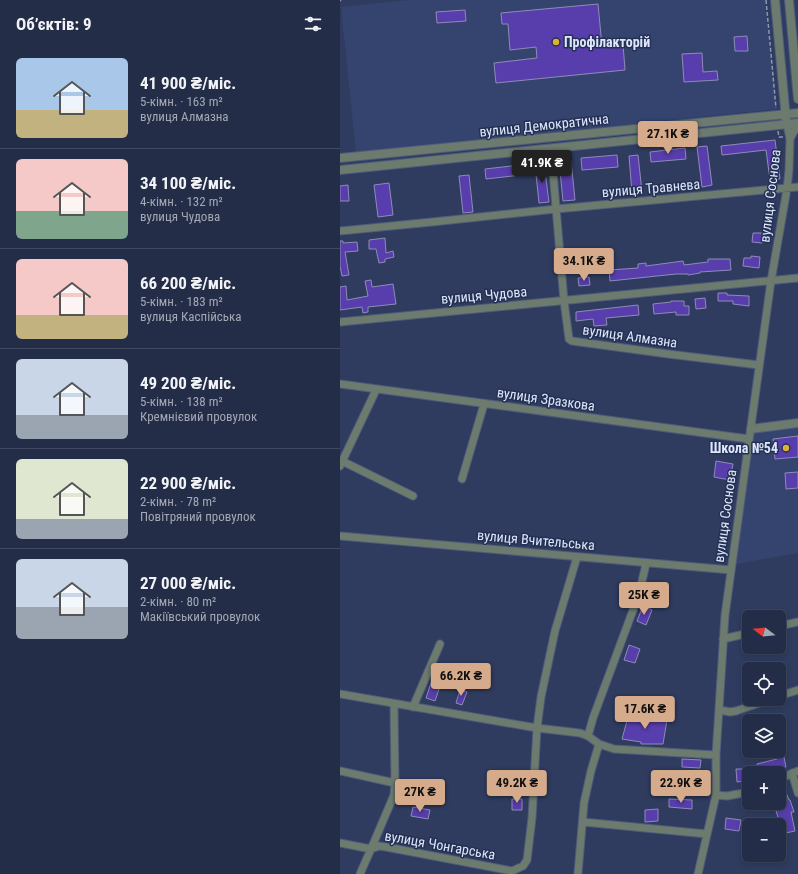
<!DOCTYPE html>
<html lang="uk">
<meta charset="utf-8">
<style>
body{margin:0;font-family:"Roboto Condensed",sans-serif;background:#2b354e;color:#f1f3f6;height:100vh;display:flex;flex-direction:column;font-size:15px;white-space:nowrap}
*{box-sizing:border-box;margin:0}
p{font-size:13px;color:#a3a8b4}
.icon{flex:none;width:22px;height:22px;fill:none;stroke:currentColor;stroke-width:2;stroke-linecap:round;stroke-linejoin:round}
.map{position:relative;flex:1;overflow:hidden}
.drawer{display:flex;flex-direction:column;background:#232d47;width:340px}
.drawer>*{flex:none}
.needle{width:26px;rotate:286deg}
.buttons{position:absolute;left:402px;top:610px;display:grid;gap:8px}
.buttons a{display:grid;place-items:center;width:44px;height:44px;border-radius:6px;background:#232d47;box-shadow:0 2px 6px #0003,0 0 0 1px #404960;font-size:20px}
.price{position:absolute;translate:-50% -34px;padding:0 9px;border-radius:4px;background:#d6ab8b;color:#111;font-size:13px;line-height:26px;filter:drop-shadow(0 1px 2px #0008)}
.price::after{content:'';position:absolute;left:50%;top:24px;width:12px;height:9px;margin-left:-6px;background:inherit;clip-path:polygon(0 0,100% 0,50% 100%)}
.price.selected{background:#222;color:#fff}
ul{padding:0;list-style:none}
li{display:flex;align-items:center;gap:12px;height:100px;padding:0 16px}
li+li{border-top:1px solid #404960}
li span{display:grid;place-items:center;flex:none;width:112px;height:80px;border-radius:6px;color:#555}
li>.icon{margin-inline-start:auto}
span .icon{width:48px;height:48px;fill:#fffc;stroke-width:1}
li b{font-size:17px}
h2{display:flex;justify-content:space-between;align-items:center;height:48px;padding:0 16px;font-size:17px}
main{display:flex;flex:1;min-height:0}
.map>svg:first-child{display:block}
</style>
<main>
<section class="drawer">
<h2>Об’єктів: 9<svg class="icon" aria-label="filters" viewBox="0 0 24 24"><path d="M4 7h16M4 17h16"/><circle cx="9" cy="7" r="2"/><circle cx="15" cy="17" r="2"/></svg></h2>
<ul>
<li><span style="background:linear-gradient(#a9c7e8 65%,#c2b280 0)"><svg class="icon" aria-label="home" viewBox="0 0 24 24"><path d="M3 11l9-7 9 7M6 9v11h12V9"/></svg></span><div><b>41 900 ₴/міс.</b><p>5-кімн. · 163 m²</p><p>вулиця Алмазна</p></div></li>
<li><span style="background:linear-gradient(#f6c9c9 65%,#7fa58c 0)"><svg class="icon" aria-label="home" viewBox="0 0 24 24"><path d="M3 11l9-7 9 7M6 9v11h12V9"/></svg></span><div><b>34 100 ₴/міс.</b><p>4-кімн. · 132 m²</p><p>вулиця Чудова</p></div></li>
<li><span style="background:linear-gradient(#f6c9c9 70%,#c2b280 0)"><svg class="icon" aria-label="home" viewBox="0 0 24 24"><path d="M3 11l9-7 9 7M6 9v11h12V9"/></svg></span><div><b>66 200 ₴/міс.</b><p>5-кімн. · 183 m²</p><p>вулиця Каспійська</p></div></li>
<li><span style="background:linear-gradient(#c9d6e8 70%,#9aa5b1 0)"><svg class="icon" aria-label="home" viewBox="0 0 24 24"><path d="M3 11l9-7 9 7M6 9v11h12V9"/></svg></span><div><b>49 200 ₴/міс.</b><p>5-кімн. · 138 m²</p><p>Кремнієвий провулок</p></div></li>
<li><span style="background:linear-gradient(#dfe7d0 75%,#9aa5b1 0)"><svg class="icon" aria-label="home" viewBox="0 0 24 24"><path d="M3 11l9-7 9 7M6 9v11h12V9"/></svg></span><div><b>22 900 ₴/міс.</b><p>2-кімн. · 78 m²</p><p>Повітряний провулок</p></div></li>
<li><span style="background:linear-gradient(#c9d6e8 60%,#9aa5b1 0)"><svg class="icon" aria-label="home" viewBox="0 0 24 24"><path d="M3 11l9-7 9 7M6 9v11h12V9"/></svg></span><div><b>27 000 ₴/міс.</b><p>2-кімн. · 80 m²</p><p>Макіївський провулок</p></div></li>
</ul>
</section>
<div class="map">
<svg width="458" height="874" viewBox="0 0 458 874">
<rect width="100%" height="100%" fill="#2f3c5f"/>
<path fill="#35446e" d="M69 0H425L436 109 16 153 1 7Z
M458 427V553L396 564 414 432Z"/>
<path fill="#573eac" stroke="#8f8bb6" d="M258 4 262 46 283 44 285 70 156 83 154 63 197 58 196 47 170 50 168 24H162L161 13Z
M125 10 126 21 97 23 96 12Z
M407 36 408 51H395L394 37Z
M362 53 363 72 377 71 378 80 344 82 342 54Z
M435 140 440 179 430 180 426 150 382 155 381 146Z
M367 146 372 185 362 187 357 147Z
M345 148 346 159 311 162 310 152Z
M277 155 278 167 242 170 241 158Z
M298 155 302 192 292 193 289 156Z
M231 160 235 200 223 201 219 161Z
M204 163 209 202 199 203 195 165Z
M180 165 181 175 146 179 145 169Z
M129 175 133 212 123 213 119 176Z
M49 183 53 215 38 217 34 185Z
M8 185 9 201H0V186Z
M413 233H423L422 243 412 242Z
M45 238 46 253 53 251 54 257 45 259V262L39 263 36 249H29V240Z
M0 241H3V243L17 242 18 251 5 252 9 275 2 276 0 266Z
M411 256 420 257 419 268 403 266 404 258H411Z
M368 259H390L391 270 360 272V273L348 275V274H336L270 281 269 270 298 268V264L306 263V266L343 261 344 265 368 262Z
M249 277 250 285 239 286 238 278Z
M31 280 32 287 53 284 56 304 28 307V312L23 313 22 307 0 310V287L6 286 7 300 28 296 25 281Z
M378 293H387V295L409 296V306L393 304V301H378Z
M365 298 366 308 356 309 355 299Z
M331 301H344V306H349V315H336V312L314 314 313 304 331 302Z
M298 305 299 315 266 318 267 325 254 326 253 319 236 321V312Z
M458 436V457L435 459 433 439Z
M376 461 393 464 390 480 374 477Z
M458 472V488L446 489 445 473Z
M303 606 312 610 306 625 297 621Z
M289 645 300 649 295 663 284 660Z
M92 680 101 683 95 701 86 698Z
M120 690 127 692 122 705 116 703Z
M288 717 304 719V717L315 718 327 720 323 744H301V742L282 739Z
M443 752 446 767 419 773 417 764 437 759 436 753Z
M342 759 361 760 360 768 342 767Z
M396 769H403L404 781 397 782Z
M443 785 449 800H450L454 812H451L455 831 441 834 440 824 434 804 439 803V786Z
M172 799H182V810H172Z
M329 799 352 800V809L329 807Z
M73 807 90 810 88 819 71 816Z
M318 809V821L305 822V810Z
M386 818 401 820 399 831 385 829Z"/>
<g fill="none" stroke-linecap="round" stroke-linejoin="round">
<defs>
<path id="minor" d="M450 139 453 133 458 126
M211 149 224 301 229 339 232 341 328 354 419 365
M0 231 92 222 216 209 458 187
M0 322 458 278
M0 384 409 439
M2 461 73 496
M0 466 36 390
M122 479 144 404
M0 536 391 570
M439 626 458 622
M383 639 409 633
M0 694 197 728 240 733 248 736 259 744 274 749 376 755
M439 696 458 690
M73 707 100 644
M380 710 390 712 396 711 431 699
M248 736 253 718 299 594 306 564
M0 771 55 783
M452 773 458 793
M439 779 458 771
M376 795 387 796 409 792
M243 822 367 834
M0 843 31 849 39 846 46 847 172 871 183 866 187 860 192 818 197 728 201 697 215 631 237 557
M238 873 244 803 251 771 259 744
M20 874 31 849 54 795 55 783 54 704
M358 874 376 795V755L385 615 431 281 447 189 449 170 450 139 447 124"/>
<path id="tertiary" d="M435 0 446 119
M449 0 458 99
M0 158 458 113
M0 170 458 123
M411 429 458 423"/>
</defs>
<use href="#minor" stroke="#4e5b7b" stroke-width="9"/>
<use href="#tertiary" stroke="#4e5b7b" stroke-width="10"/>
<path stroke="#8c97b3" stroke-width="1.5" stroke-dasharray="4 2" stroke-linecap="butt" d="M426 0 436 108
M0 1 1 0
M438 131 439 137H443"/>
<use href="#minor" stroke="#6c7b6d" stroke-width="7"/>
<use href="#tertiary" stroke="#6c7b6d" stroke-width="8"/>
</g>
<g fill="#ddb133" stroke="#253153" stroke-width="1.5">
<circle cx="216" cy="42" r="4"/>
<circle cx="446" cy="448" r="4"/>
</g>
<g text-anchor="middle" stroke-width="3" stroke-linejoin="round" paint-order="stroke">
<g font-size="14" font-weight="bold" fill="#dde6fc" stroke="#253153" text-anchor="start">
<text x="224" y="47">Профілакторій</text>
<text x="438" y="453" text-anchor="end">Школа №54</text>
</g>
<g font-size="14" fill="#dde6fc" stroke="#253153">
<text transform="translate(204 125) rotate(-6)" y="5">вулиця Демократична</text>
<text transform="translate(311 188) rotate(-5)" y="5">вулиця Травнева</text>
<text transform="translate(430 196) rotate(-83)" y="5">вулиця Соснова</text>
<text transform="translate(144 295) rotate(-5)" y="5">вулиця Чудова</text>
<text transform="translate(290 336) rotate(8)" y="5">вулиця Алмазна</text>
<text transform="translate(206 399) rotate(8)" y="5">вулиця Зразкова</text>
<text transform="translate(385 516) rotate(-82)" y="5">вулиця Соснова</text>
<text transform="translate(196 540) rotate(5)" y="5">вулиця Вчительська</text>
<text transform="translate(100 845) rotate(10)" y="5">вулиця Чонгарська</text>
</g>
</g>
</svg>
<div class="buttons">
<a><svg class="needle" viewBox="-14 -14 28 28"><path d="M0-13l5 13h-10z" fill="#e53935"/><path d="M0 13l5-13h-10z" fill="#a3a8b4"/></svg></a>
<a><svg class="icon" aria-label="locate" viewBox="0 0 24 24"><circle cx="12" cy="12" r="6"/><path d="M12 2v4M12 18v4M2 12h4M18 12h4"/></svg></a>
<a><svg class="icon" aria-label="layers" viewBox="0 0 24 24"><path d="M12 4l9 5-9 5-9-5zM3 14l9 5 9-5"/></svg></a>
<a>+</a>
<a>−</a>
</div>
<b class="price" style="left:328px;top:155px">27.1K ₴</b>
<b class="price selected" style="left:202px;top:184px">41.9K ₴</b>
<b class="price" style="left:244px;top:282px">34.1K ₴</b>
<b class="price" style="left:304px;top:616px">25K ₴</b>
<b class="price" style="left:121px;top:697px">66.2K ₴</b>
<b class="price" style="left:305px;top:730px">17.6K ₴</b>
<b class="price" style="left:177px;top:804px">49.2K ₴</b>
<b class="price" style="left:341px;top:804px">22.9K ₴</b>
<b class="price" style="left:80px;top:813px">27K ₴</b>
</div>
</main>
